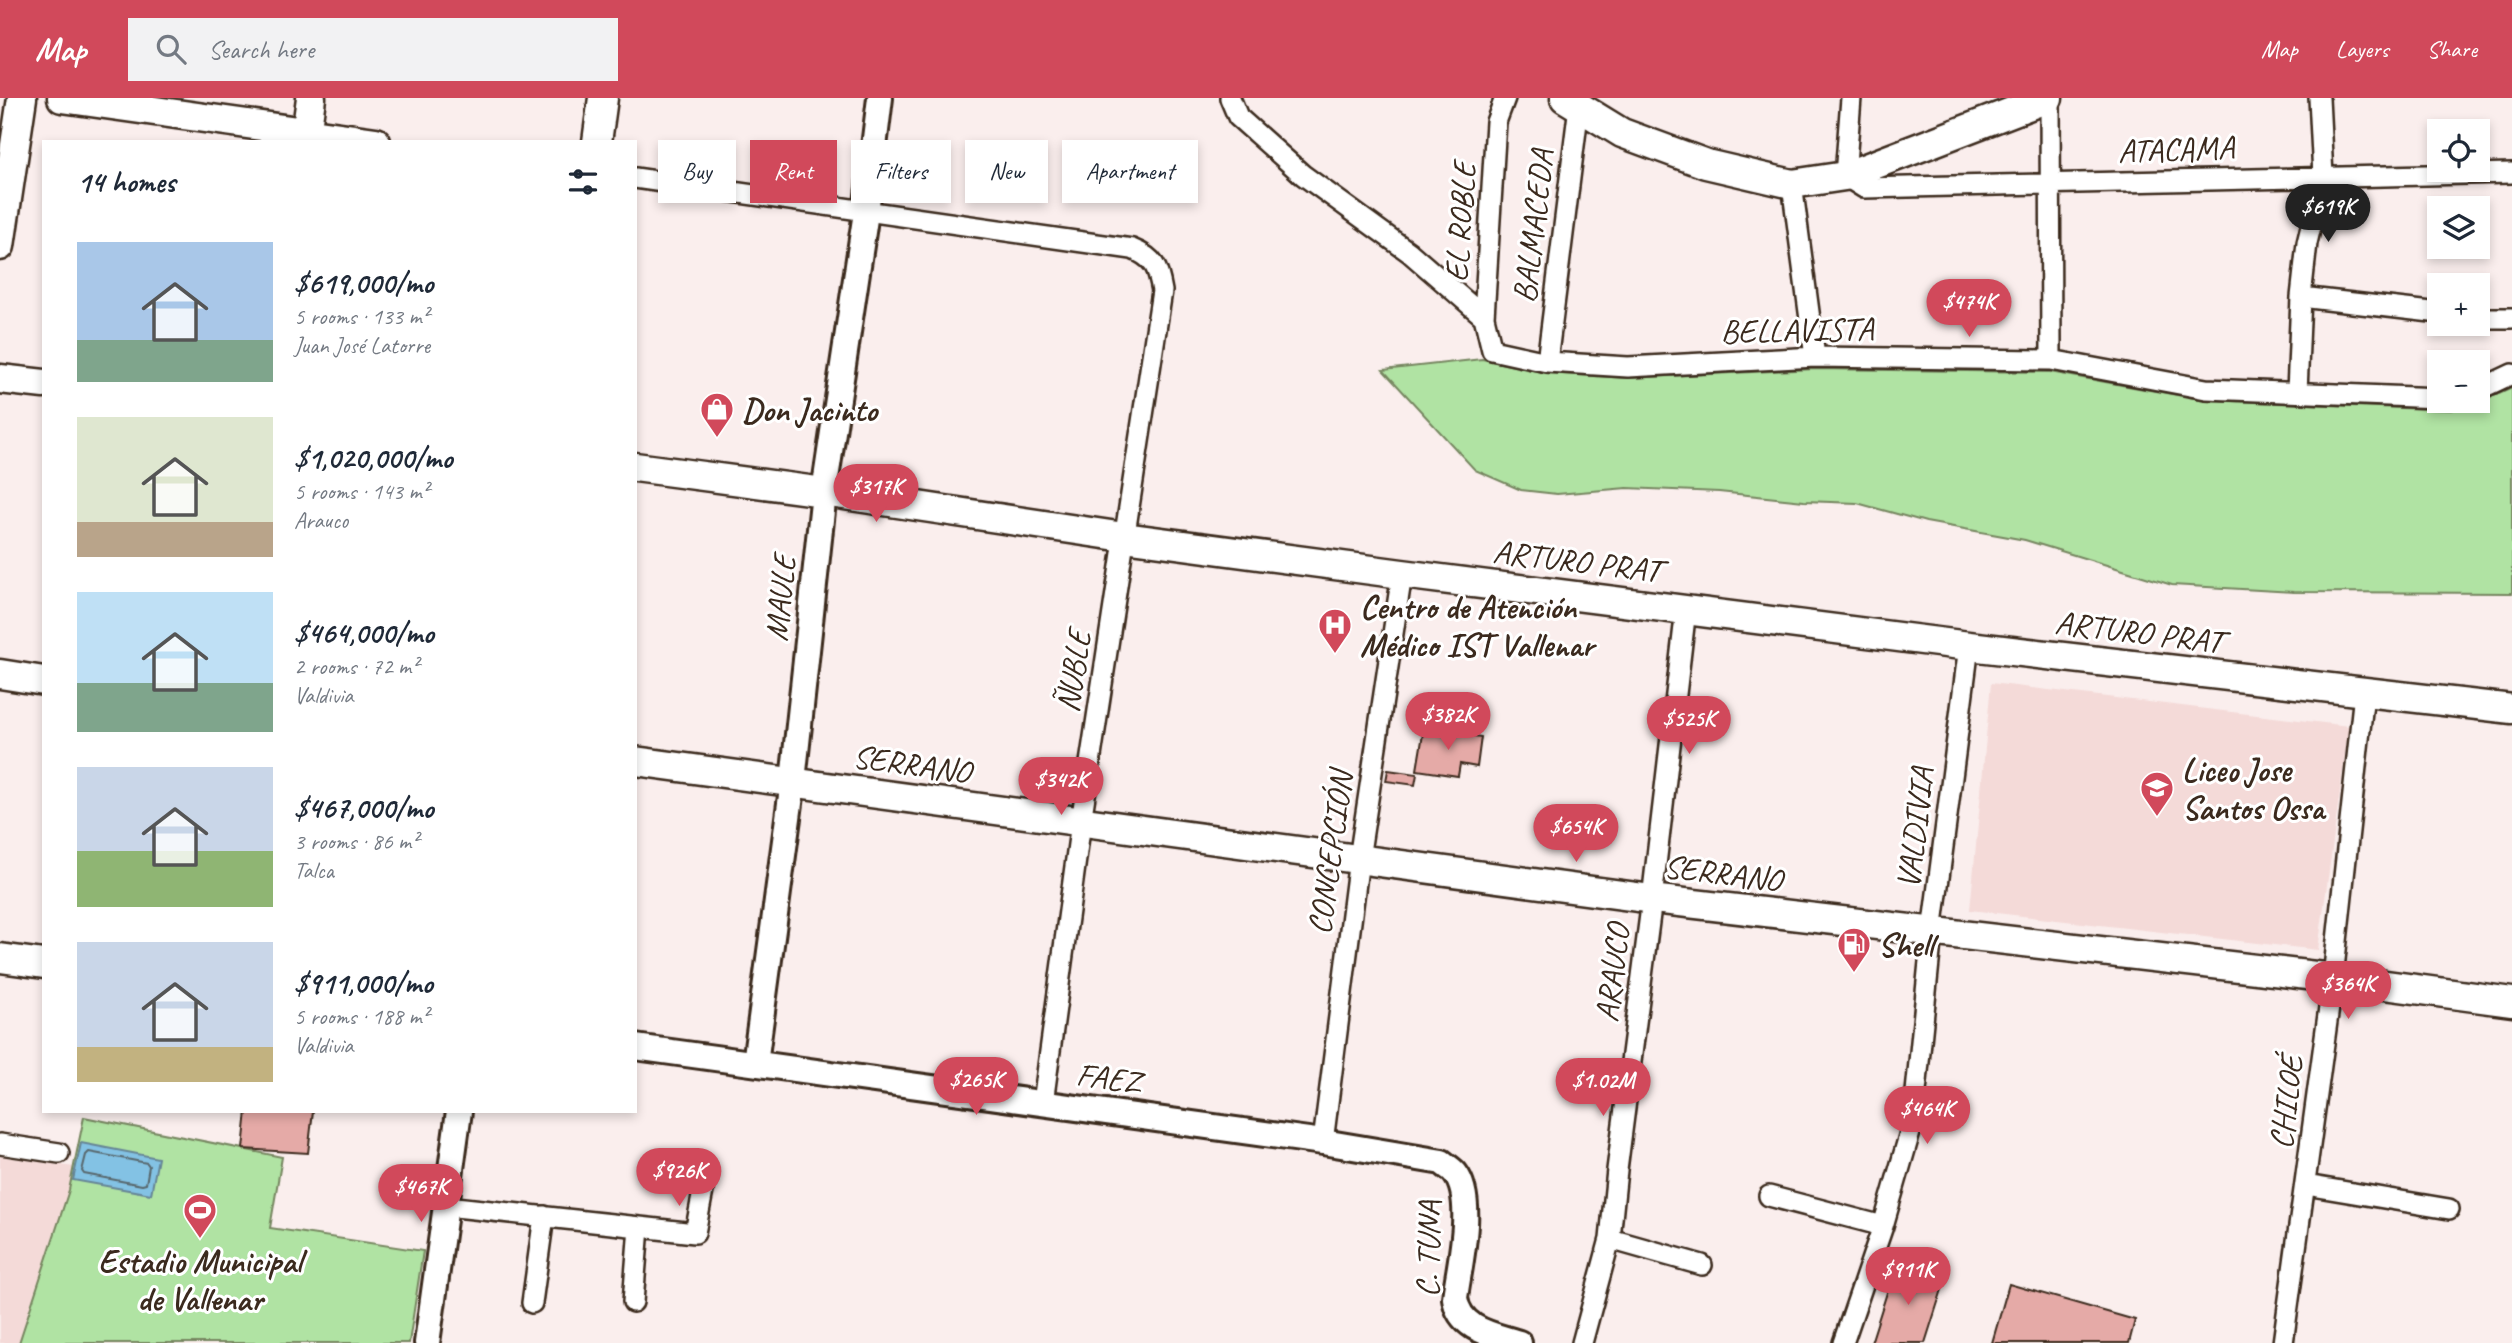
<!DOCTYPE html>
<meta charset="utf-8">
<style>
body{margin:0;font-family:Caveat,sans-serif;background:#f2f2f3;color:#1f2937;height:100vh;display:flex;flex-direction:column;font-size:26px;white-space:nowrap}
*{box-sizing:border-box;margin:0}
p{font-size:23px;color:#747a83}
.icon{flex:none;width:38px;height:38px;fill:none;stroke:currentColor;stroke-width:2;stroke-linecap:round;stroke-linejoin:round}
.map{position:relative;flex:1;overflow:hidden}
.panel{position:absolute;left:42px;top:42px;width:595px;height:973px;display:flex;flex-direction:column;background:#fff;border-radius:0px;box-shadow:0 4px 10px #0003}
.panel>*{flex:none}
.banner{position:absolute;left:658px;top:42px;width:665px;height:63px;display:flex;gap:14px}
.controls{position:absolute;left:2427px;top:21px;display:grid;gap:14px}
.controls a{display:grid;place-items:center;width:63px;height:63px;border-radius:0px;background:#fff;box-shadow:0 4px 10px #0003;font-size:35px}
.price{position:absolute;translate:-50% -60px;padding:0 16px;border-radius:24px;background:#d1495b;color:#fff;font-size:23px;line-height:46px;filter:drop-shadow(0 2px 4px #0008)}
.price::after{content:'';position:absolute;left:50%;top:42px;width:21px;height:16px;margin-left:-10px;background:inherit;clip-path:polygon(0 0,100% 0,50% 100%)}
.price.active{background:#222;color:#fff}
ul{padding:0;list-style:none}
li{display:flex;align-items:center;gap:21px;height:175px;padding:0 35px}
li span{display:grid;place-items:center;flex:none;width:196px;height:140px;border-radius:0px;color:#555}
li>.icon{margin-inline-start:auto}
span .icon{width:84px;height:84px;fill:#fffc;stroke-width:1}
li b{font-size:30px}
h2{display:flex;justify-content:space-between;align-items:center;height:84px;padding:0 35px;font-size:30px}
.tag{padding:0 24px;border-radius:0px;background:#fff;box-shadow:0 4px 10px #0003;font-size:24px;line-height:63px}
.tag.active{background:#d1495b;color:#fff}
header{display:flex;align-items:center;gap:42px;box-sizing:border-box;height:98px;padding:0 35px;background:#d1495b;color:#fff}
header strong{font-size:33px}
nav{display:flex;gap:38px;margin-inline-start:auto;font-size:24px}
.search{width:490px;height:63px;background:#f2f2f3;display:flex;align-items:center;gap:18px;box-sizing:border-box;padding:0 24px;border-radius:0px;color:#747a83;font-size:26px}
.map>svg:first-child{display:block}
</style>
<header>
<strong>Map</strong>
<div class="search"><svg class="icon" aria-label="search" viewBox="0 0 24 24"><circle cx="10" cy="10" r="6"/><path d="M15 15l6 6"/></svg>Search here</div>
<nav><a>Map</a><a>Layers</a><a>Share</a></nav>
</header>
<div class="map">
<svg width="2512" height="1245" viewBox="0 0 2512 1245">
<rect width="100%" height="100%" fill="#faeeed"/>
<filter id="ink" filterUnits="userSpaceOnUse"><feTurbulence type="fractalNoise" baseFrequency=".0143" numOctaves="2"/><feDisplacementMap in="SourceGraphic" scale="14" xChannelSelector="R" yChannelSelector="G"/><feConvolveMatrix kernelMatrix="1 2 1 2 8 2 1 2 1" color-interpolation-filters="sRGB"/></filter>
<g filter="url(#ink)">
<path fill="#f4dad8" d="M1991 585 2349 628 2318 852 1970 812Z
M0 1058 74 1069 69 1092 19 1245H0Z"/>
<path fill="#b0e3a3" stroke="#768660" stroke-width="2" d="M1482 261 1545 275 1628 280 1815 271 2050 274 2205 302 2451 312 2477 305 2512 289V495L2294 494 2172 487 2025 442 1926 424 1857 405 1804 403 1719 394 1627 390 1557 396 1521 392 1475 372 1383 272Z
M84 1019 282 1059 270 1130 423 1153 409 1245H19L69 1092Z"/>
<path fill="#83c2e4" stroke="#668595" stroke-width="2" d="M81 1045 158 1060 151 1096 73 1082Z"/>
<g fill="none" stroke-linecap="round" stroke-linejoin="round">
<path stroke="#58676d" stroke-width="2" d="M89 1054 147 1065 149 1068 146 1086 142 1087 84 1076 82 1073 86 1057Z"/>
</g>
<path fill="#e5aaa7" stroke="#3b2a1e" stroke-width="2" d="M1424 630 1481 639 1477 669 1460 666 1458 678 1417 672Z
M1388 672 1417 676 1415 687 1386 683Z
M247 1013H313L308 1055 243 1051Z
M1896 1166 1945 1182 1925 1245H1871Z
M2009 1186 2135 1222 2129 1245H1992Z"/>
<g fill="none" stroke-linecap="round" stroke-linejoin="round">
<defs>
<path id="minor" d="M1230 0 1238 19 1303 77 1409 154 1484 219
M1505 0 1496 24 1484 219 1492 252 1547 264 1628 269 1815 259 2051 262 2206 291 2440 300
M1851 0 1845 78 1864 90 2512 75
M2050 0 2051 262
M635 80 1132 151C1155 160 1158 170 1162 193L1081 724 1043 1005
M1792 86 1815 259
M2301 199 2440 215
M2478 220H2512
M1547 264 1580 0
M2478 292 2512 276
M2297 294 2301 199 2307 145 2323 78 2319 0
M1323 1044 1359 761 1402 476
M0 1046 59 1055
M2306 1087 2449 1111
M1769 1098 1883 1128
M446 1108 695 1135 703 1093
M1610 1141 1702 1167
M633 1204 639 1129
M532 1205 544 1118
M1582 1245 1610 1141 1617 1072 1652 801 1686 511
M1843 1245 1883 1128 1913 1024 1932 834 1969 548
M2283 1245 2333 880 2364 595"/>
<path id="tertiary" d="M635 949 1323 1044 1442 1064C1446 1068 1452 1071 1455 1075 1476 1102 1459 1168 1455 1200 1459 1232 1494 1237 1519 1245
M755 965 793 683 824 394 866 114 880 0
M427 1245 459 1013"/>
<path id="secondary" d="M62 0 376 44
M1565 0 1622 35 1706 66 1792 86 1845 78 2048 0
M305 44 311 0
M597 44 603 0
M0 148 22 0
M0 281 44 286
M635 369 824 394 1124 439 1402 476 1969 548 2512 611
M0 576 44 583
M635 663 1652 801 2333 880 2512 904
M0 860 44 866"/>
</defs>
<use href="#minor" stroke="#3b2a1e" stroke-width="24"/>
<use href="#tertiary" stroke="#3b2a1e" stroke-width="30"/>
<use href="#secondary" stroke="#3b2a1e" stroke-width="33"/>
<use href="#minor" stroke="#fff" stroke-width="19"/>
<use href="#tertiary" stroke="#fff" stroke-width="24"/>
<use href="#secondary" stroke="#fff" stroke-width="28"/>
</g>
</g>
<defs>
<symbol id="shop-pin" viewBox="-11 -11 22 30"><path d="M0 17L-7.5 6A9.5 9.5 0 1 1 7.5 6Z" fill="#d1495b" stroke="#fff"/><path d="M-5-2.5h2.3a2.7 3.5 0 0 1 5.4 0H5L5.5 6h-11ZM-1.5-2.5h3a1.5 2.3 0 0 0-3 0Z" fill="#fff"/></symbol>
<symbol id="hospital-pin" viewBox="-11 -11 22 30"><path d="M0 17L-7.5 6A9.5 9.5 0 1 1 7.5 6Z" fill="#d1495b" stroke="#fff"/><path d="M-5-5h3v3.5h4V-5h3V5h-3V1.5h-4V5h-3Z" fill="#fff"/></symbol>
<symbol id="school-pin" viewBox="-11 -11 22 30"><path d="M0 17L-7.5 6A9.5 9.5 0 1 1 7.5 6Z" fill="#d1495b" stroke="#fff"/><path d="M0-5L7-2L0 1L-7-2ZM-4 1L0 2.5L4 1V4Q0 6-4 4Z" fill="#fff"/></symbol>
<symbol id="fuel-pin" viewBox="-11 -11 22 30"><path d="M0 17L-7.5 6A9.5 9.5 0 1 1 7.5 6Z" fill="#d1495b" stroke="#fff"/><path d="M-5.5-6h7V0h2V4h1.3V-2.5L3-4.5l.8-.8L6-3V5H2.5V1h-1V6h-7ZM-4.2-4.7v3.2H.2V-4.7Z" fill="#fff"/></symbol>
<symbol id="stadium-pin" viewBox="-11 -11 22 30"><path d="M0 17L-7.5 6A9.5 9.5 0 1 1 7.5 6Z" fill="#d1495b" stroke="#fff"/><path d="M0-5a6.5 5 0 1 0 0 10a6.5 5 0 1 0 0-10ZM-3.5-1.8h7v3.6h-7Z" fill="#fff"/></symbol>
</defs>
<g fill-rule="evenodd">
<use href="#shop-pin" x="698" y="292" width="38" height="52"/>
<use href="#hospital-pin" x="1316" y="508" width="38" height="52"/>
<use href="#school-pin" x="2138" y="671" width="38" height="52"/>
<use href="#fuel-pin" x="1835" y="827" width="38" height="52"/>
<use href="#stadium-pin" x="181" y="1093" width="38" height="52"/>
</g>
<g text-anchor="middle" stroke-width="6" stroke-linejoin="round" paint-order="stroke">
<g font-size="33" fill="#3b2a1e" stroke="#fff">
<text transform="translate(2176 50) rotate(-2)" y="12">ATACAMA</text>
<text transform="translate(1459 124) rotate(-86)" y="12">EL ROBLE</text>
<text transform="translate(1532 128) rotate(-83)" y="12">BALMACEDA</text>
<text transform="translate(1797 231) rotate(-1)" y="12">BELLAVISTA</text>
<text transform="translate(1577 462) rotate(7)" y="12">ARTURO PRAT</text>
<text transform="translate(779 500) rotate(-84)" y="12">MAULE</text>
<text transform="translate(2139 533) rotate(7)" y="12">ARTURO PRAT</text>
<text transform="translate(1072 573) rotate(-81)" y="12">ÑUBLE</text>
<text transform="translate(912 665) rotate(8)" y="12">SERRANO</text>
<text transform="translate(1914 730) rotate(-83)" y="12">VALDIVIA</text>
<text transform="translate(1329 755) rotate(-82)" y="12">CONCEPCIÓN</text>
<text transform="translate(1723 774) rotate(7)" y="12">SERRANO</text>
<text transform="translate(1611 875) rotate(-83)" y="12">ARAUCO</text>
<text transform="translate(1109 979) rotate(8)" y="12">FAEZ</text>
<text transform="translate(2285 1004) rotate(-83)" y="12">CHILOÉ</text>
<text transform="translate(1427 1151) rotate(-89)" y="12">C. TUNA</text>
</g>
<g font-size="33" font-weight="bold" fill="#3b2a1e" stroke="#fff" text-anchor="start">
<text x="742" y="323">Don Jacinto</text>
<text x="1360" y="520">Centro de Atención<tspan x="1360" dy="38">Médico IST Vallenar</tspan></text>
<text x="2182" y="683">Liceo Jose<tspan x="2182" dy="38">Santos Ossa</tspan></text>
<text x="1878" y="858">Shell</text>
<text x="200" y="1174" text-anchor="middle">Estadio Municipal<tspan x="200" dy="38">de Vallenar</tspan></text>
</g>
</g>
</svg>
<div class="controls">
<a><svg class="icon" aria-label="locate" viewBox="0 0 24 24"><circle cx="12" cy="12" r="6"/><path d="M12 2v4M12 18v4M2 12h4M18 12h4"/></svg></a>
<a><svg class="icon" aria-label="layers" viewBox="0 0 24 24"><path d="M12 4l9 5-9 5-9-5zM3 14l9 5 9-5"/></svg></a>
<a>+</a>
<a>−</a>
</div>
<b class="price active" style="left:2328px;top:146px">$619K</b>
<b class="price" style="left:1969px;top:241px">$474K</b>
<b class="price" style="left:876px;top:426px">$317K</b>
<b class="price" style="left:1448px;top:654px">$382K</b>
<b class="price" style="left:1689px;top:658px">$525K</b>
<b class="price" style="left:1061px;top:719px">$342K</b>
<b class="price" style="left:1576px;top:766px">$654K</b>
<b class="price" style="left:2348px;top:923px">$364K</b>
<b class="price" style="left:976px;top:1019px">$265K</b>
<b class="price" style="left:1603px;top:1020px">$1.02M</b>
<b class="price" style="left:1927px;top:1048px">$464K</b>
<b class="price" style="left:679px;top:1110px">$926K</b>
<b class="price" style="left:421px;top:1126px">$467K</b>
<b class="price" style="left:1908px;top:1209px">$911K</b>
<div class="banner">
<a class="tag">Buy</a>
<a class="tag active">Rent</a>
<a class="tag">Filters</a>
<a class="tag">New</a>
<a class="tag">Apartment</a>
</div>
<section class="panel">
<h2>14 homes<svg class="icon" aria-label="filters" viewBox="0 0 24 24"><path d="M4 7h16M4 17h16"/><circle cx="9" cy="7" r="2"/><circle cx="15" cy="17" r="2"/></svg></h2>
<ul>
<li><span style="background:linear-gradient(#a9c7e8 70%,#7fa58c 0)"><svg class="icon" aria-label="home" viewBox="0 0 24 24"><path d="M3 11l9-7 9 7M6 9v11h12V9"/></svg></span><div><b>$619,000/mo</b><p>5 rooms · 133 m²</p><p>Juan José Latorre</p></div></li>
<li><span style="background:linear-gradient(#dfe7d0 75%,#b9a48a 0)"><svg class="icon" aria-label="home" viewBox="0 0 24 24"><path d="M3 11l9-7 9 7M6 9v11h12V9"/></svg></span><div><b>$1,020,000/mo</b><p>5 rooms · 143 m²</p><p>Arauco</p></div></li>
<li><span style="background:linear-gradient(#bfe0f5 65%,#7fa58c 0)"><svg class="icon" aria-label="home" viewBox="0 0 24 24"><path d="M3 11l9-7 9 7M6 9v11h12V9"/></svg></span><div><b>$464,000/mo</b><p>2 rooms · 72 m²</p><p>Valdivia</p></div></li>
<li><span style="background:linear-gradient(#c9d6e8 60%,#8fb573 0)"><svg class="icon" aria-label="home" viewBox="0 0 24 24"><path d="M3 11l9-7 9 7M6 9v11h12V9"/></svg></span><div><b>$467,000/mo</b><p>3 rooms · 86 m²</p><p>Talca</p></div></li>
<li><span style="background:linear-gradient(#c9d6e8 75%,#c2b280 0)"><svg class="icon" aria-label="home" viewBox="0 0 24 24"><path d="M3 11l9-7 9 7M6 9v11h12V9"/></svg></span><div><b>$911,000/mo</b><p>5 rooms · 188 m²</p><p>Valdivia</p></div></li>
</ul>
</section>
</div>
